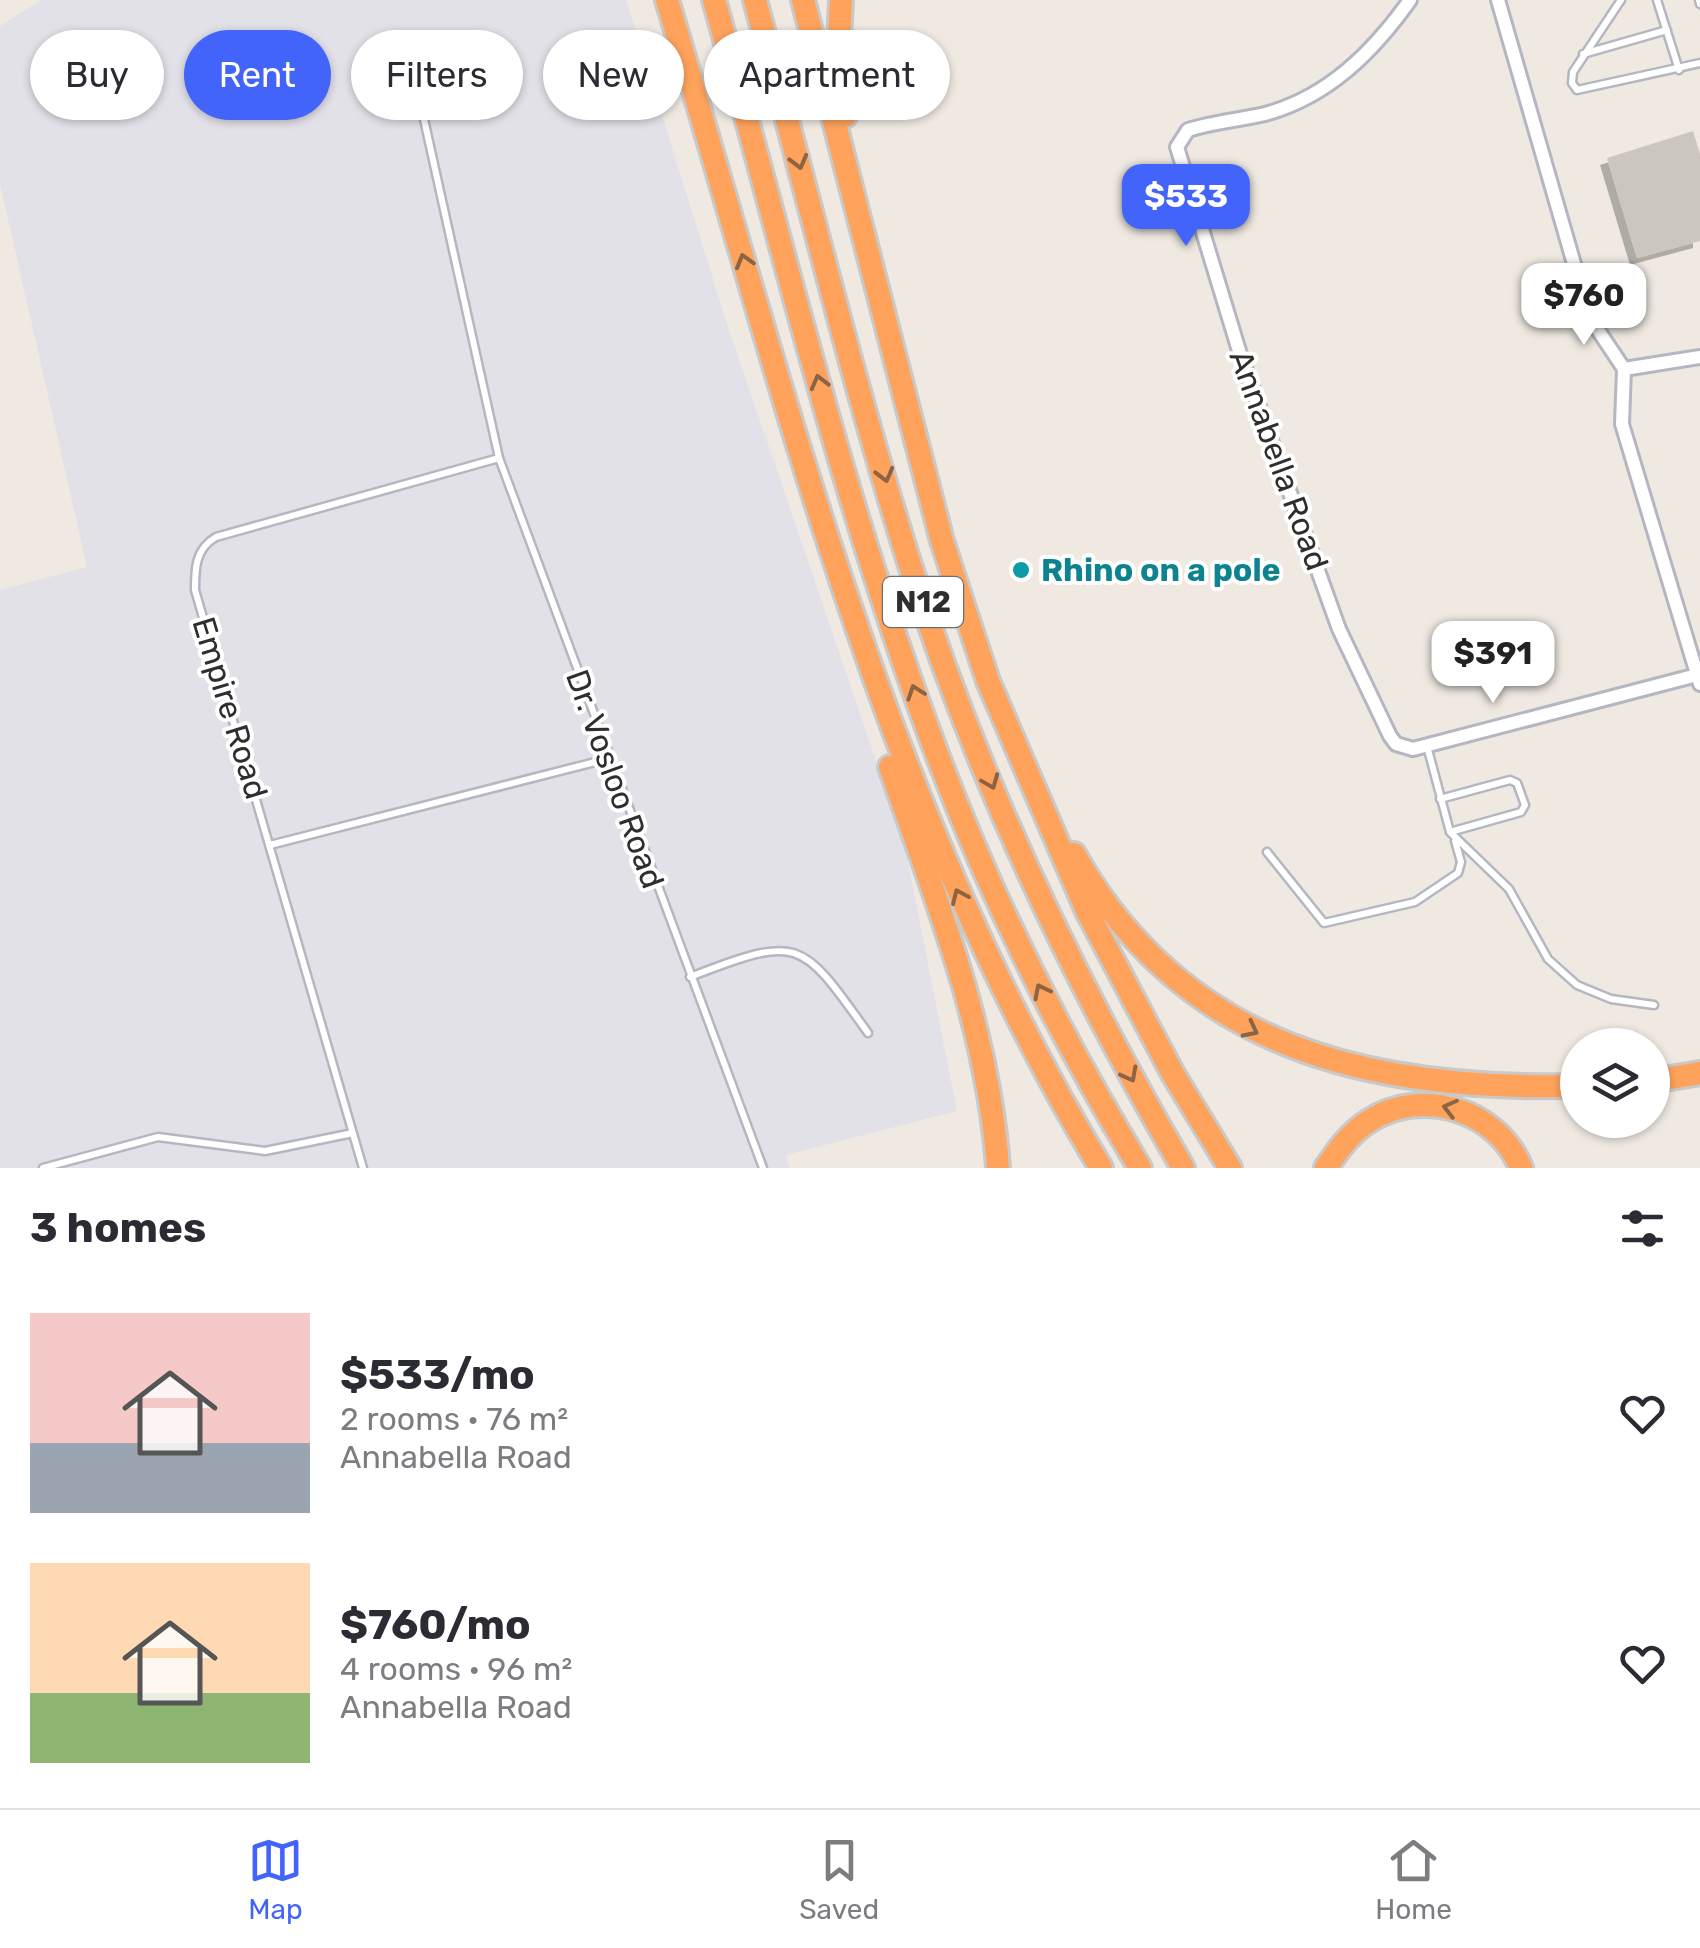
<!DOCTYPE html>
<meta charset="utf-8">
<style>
body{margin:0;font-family:Rubik,sans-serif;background:#f2f2f3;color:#2b2b33;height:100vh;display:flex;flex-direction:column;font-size:38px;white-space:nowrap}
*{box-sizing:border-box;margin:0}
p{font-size:32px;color:#7c7c81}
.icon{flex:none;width:55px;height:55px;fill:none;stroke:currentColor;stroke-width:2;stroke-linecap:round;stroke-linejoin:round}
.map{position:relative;height:1168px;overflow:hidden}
.details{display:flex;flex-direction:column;background:#fff;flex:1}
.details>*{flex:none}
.guide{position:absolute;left:30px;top:30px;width:1000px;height:90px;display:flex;gap:20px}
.fabs{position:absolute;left:1560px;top:1028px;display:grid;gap:20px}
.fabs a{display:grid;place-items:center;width:110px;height:110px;border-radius:50%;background:#fff;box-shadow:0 2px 8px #0004;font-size:50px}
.price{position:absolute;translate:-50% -85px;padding:0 22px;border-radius:20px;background:#fff;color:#222;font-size:32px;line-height:65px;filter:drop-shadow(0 2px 5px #0008)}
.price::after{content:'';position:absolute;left:50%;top:60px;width:30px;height:22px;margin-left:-15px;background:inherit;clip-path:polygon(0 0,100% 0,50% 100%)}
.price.current{background:#4264fb;color:#fff}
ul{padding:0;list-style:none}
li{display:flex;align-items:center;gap:30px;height:250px;padding:0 30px}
li span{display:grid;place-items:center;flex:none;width:280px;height:200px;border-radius:0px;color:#555}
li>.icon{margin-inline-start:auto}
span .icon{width:120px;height:120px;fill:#fffc;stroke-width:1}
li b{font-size:42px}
h2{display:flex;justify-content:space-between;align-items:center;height:120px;padding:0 30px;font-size:42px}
.tag{padding:0 35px;border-radius:45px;background:#fff;box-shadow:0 2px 8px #0004;font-size:35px;line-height:90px}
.tag.current{background:#4264fb;color:#fff}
.dock{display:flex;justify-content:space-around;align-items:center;height:140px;border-top:2px solid #e1e1e2;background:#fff;font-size:28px;color:#7c7c81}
.dock a{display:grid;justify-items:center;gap:5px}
.dock .current{color:#4264fb}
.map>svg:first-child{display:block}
</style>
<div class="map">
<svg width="1700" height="1168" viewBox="0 0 1700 1168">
<defs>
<filter id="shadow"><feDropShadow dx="-7" dy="7" stdDeviation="0" flood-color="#0004"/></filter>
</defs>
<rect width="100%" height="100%" fill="#efe9e1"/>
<path fill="#e3e1e8" d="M41 0H626L728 327 904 842 957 1111 786 1155 790 1168H0V590L87 567 0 184V26Z"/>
<path fill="#cbc7bf" filter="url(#shadow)" d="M1693 131 1700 154V241L1637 258 1607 158Z"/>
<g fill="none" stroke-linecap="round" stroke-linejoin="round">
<defs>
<path id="service" d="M1621 0 1573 72 1572 83 1577 90 1700 63
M1657 0 1679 70
M1699 0 1700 4
M1583 54 1667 30
M412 65 499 458 763 1168
M1427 746 1450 832 1509 889 1548 959 1577 985 1611 999 1654 1005
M1440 799 1510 780 1517 783 1525 805 1521 812 1450 832
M270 845 607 759
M1267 852 1324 923 1415 902 1458 873 1461 862 1455 841
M690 977C800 934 801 939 868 1033
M43 1168 158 1137 265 1151 353 1133
M363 1168 195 590C195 569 195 549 216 537L499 458"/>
<path id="minor" d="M1410 0C1373 52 1328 97 1265 114 1239 120 1213 122 1188 130L1177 147 1240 354 1339 629 1390 736 1396 744 1413 749 1697 675
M1498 0 1585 302 1592 321 1624 369 1622 424 1700 684
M1624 369 1700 357"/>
<path id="motorway" d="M667 0C787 398 883 809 1101 1168
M714 0C785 252 844 509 937 754 991 898 1060 1036 1140 1168
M755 0C806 187 851 377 909 562 975 774 1072 977 1183 1168
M803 0 942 541 988 681 1087 911 1173 1074 1230 1168
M841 0 839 42 845 116
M890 767C936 899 988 1027 998 1168
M1074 854C1183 1048 1369 1091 1578 1086
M1652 1081 1700 1073
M1326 1168C1338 1150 1350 1133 1369 1121 1422 1087 1497 1109 1521 1168"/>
</defs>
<use href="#service" stroke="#b4b7c1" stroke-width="11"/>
<use href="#minor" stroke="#b4b7c1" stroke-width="18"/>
<use href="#motorway" stroke="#c9c9c9" stroke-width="28"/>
<use href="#service" stroke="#fff" stroke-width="6"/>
<use href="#minor" stroke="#fff" stroke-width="12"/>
<use href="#motorway" stroke="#ffa35c" stroke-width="22"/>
</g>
<defs><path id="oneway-chevron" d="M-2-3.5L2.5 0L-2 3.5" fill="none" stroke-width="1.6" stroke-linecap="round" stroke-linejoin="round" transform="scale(2.5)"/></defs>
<g stroke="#8c6343">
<use href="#oneway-chevron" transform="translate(799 162) rotate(75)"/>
<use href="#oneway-chevron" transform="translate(744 261) rotate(-106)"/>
<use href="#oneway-chevron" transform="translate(819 382) rotate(-105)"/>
<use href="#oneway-chevron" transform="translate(885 475) rotate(75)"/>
<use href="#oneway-chevron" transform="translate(915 692) rotate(-109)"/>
<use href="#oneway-chevron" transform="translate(991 782) rotate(68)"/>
<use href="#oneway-chevron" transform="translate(959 896) rotate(-114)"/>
<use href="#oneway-chevron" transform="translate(1041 991) rotate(-117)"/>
<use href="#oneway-chevron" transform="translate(1251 1030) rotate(27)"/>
<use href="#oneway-chevron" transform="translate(1130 1075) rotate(62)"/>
<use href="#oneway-chevron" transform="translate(1450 1108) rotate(-166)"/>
</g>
<circle fill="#0f9aa8" stroke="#fff" stroke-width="4" cx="1021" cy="570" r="10"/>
<g text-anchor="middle" stroke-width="8" stroke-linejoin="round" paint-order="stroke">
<rect fill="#fff" stroke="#6d6d6d" stroke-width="2.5" x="883" y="577" width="80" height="50" rx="8"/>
<g font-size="30" font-weight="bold" fill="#2e2e2e">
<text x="923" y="612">N12</text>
</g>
<g font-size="32" fill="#2e2e2e" stroke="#fff">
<text transform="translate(1279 460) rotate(70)" y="11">Annabella Road</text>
<text transform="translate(230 708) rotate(73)" y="11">Empire Road</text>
<text transform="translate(615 779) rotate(70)" y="11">Dr. Vosloo Road</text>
</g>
<g font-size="32" font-weight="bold" fill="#0d838f" stroke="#fff" text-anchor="start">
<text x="1041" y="581">Rhino on a pole</text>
</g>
</g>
</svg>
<div class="fabs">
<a><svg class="icon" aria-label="layers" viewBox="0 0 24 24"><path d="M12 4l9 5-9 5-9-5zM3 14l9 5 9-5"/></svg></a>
</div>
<b class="price current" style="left:1186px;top:249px">$533</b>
<b class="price" style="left:1584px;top:348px">$760</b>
<b class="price" style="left:1493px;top:706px">$391</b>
<div class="guide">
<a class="tag">Buy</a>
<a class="tag current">Rent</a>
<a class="tag">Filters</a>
<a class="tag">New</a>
<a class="tag">Apartment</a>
</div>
</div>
<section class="details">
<h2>3 homes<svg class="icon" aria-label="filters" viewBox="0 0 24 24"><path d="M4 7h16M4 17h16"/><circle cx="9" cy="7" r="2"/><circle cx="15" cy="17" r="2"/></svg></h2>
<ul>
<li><span style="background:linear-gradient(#f6c9c9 65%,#9aa5b1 0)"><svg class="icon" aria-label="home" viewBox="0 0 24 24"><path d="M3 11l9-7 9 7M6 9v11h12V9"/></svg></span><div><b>$533/mo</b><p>2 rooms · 76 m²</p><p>Annabella Road</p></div><svg class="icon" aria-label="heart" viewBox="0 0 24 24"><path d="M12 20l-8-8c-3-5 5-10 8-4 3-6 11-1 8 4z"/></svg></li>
<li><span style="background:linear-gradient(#ffd9b3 65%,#8fb573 0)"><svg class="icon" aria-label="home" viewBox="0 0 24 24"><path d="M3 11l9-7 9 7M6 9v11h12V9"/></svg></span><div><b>$760/mo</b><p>4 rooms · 96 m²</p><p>Annabella Road</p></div><svg class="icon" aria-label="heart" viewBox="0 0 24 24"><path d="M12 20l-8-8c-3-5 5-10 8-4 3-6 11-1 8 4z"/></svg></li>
</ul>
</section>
<nav class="dock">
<a class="current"><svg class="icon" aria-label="map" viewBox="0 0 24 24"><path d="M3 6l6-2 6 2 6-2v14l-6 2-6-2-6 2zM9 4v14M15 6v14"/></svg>Map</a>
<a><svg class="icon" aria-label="saved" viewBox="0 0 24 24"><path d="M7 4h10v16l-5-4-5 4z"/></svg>Saved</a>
<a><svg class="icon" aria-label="home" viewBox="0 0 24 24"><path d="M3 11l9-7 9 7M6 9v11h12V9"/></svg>Home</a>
</nav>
